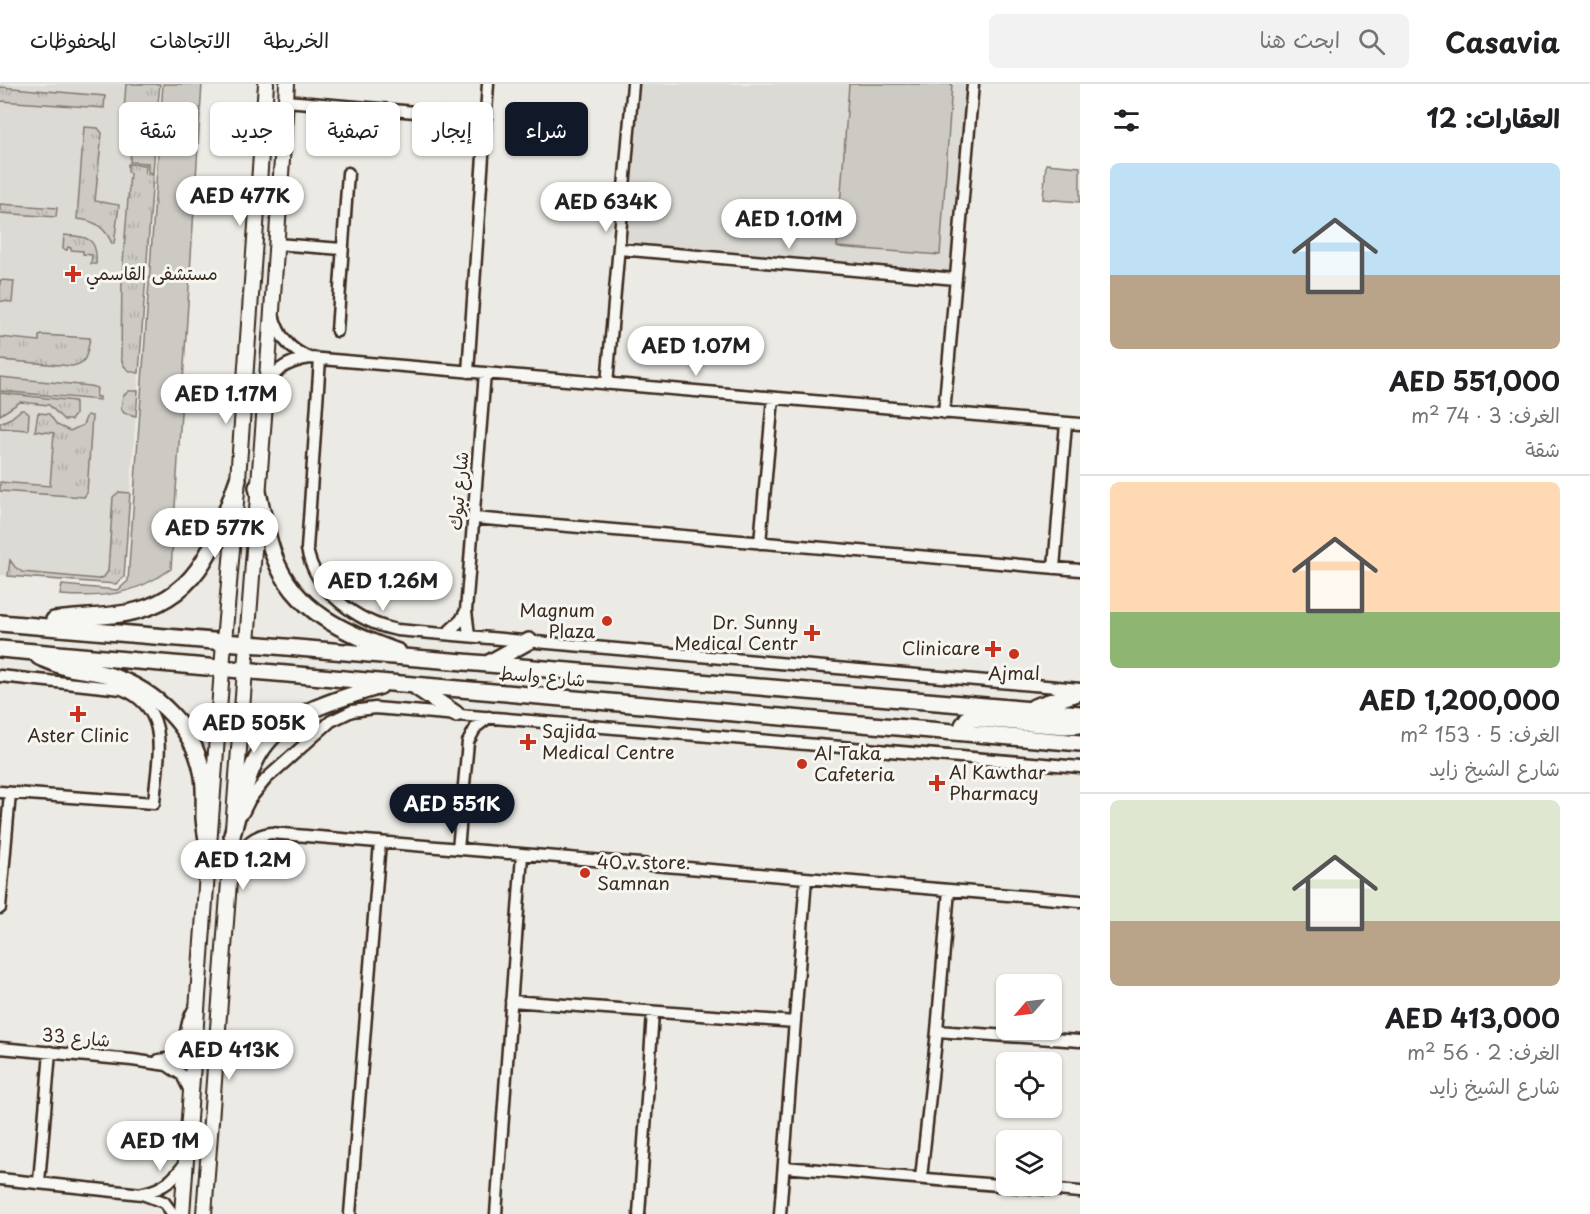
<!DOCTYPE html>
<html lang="ar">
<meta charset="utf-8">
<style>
body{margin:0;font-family:"Playpen Sans","Playpen Sans Arabic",sans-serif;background:#f2f2f2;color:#202124;direction:rtl;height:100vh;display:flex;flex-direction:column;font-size:22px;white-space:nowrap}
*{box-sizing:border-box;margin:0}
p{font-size:20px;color:#757577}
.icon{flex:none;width:33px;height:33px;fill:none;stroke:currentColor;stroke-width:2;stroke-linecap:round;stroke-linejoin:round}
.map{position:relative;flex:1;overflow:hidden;direction:ltr}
.side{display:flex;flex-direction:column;background:#fff;width:510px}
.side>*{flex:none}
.top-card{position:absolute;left:18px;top:18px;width:570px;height:54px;direction:rtl;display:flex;gap:12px}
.needle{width:39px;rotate:242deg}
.fabs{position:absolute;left:996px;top:890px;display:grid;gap:12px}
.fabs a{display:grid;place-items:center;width:66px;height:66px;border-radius:9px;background:#fff;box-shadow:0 2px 4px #0004;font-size:30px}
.price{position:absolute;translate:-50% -51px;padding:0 14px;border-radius:21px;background:#fff;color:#222;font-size:20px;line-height:39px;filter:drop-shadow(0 2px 3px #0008)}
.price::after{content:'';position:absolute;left:50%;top:36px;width:18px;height:14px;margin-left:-9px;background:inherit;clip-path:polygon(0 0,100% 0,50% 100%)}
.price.selected{background:#111827;color:#fff}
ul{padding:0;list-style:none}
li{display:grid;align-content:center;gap:12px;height:318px;padding:0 30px}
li+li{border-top:2px solid #e0e0e0}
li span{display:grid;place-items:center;height:186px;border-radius:9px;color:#555}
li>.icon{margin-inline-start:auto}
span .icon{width:108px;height:108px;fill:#fffc;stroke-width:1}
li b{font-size:26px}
h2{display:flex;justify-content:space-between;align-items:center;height:72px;padding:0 30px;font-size:26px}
.chip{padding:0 21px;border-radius:9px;background:#fff;box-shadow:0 2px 4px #0004;font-size:21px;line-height:54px}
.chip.selected{background:#111827;color:#fff}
header{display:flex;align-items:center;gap:36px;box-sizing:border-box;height:84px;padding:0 30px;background:#fff;border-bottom:2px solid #e0e0e0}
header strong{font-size:28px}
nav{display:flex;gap:33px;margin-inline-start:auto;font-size:21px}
.search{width:420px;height:54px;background:#f2f2f2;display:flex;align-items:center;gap:15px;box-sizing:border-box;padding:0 21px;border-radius:9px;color:#757577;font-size:22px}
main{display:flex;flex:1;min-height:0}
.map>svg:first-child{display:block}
</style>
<header>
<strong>Casavia</strong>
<div class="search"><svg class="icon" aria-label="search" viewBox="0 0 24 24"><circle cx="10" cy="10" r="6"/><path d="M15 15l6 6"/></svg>ابحث هنا</div>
<nav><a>الخريطة</a><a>الاتجاهات</a><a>المحفوظات</a></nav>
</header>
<main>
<section class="side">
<h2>العقارات: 12<svg class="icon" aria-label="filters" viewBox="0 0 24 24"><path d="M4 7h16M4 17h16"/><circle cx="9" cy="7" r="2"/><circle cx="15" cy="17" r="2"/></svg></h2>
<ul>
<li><span style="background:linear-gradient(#bfe0f5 60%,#b9a48a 0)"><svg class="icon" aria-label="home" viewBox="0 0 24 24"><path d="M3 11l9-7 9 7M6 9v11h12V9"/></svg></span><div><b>AED 551,000</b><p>الغرف: 3 · 74 m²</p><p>شقة</p></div></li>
<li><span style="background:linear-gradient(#ffd9b3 70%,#8fb573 0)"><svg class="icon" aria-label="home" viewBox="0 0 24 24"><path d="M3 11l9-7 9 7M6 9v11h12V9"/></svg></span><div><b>AED 1,200,000</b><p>الغرف: 5 · 153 m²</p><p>شارع الشيخ زايد</p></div></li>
<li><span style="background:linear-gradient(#dfe7d0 65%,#b9a48a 0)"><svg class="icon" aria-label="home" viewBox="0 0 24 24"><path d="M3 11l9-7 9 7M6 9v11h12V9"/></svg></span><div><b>AED 413,000</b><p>الغرف: 2 · 56 m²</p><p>شارع الشيخ زايد</p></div></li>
</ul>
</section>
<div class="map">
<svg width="1080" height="1130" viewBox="0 0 1080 1130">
<defs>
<pattern id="grass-tufts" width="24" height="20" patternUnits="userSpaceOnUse" patternTransform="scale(1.5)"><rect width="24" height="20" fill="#cdcac4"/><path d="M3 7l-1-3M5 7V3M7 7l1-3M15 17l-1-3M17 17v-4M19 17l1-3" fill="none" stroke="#b1aea8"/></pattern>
</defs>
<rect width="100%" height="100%" fill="#ebeae5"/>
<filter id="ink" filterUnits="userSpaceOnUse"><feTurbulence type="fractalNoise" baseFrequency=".0167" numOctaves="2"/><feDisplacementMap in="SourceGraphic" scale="12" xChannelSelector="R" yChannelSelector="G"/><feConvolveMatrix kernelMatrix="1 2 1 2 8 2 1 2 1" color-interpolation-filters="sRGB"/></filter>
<g filter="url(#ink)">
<path fill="#dcdad4" d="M0 0H160L124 493 116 500 0 491Z
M633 0H973L956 195 619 165Z"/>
<path fill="url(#grass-tufts)" stroke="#847a71" stroke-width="1.5" d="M126 0H160L157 29 124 27Z
M0 3 105 12 104 24 0 17Z
M84 43 98 44 102 49 95 117 119 121 114 160H112C106 144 95 136 77 135Z
M132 46 156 48 153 89 148 88V79L130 78Z
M128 80 146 81 145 90 153 91 139 289C128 288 123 284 121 273L122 192 130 89 128 88Z
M0 120 57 124 56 133 0 129Z
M64 151C87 153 98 153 96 180H91L92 171 83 170V167L71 166V164L68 163 67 166 63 165Z
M0 196 14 197 12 218 0 217Z
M42 251 90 254C87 268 88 280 72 282L0 276V253L39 257V252Z
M0 293 90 302 97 304 96 313H100V316L0 307Z
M129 307H138L136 332 124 329 121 324 123 312Z
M0 309 75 317V331L71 336H64L49 321 20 318 0 331Z
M21 326H24L29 330 28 346 0 344V339L11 334Z
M38 329 49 330 57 341 70 347 83 341 87 331 92 332 87 409 84 413 0 407V398L50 402 54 349 35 347Z
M119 408 130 409 124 493 116 500 8 492 10 476 15 483 22 488 98 495 104 493 108 487 113 413Z"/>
<path fill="#cdcac4" stroke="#847a71" stroke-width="1.5" d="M163 0H202L171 485C134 511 104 514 60 511L62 501 118 506 128 497Z
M849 0H952L940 171 837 163Z
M1046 80 1080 83V118L1043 115Z"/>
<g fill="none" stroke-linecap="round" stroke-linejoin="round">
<defs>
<path id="street" d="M286 17 486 34
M276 160 342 165
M619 165 956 195
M273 231C279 252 289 266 310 274
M337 247 348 89
M320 275 307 465C315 507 357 538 397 546L1080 605
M468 288 488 0
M607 300 633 0
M266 302C276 284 290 277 310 274L1080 340
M944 329 973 0
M474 434 1080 486
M760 459 773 314
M1054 484 1066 339
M446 550 461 536 466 527
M469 551 466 527 485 289
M0 592 122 605C173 625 157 676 154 719L0 708
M243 729 250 715 266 695 331 637 352 627 375 624 1080 683
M458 765 468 658 476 643 489 633
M231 785C241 767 248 752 271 749L1080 817
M949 806 937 947 1080 957
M0 824 10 709
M511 917 795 938
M0 964 132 976 167 981 182 991 190 1007
M159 976C188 973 182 962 188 939 189 933 193 927 196 921
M784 1083 1080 1108
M921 1094 937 947
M0 1095 142 1110 164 1118 173 1130
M39 1098 50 968
M143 1109C164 1105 174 1095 186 1078
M350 1130 380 758
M496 1130 522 771
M639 1130 653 929
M780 1130 806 794"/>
<path id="secondary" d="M182 1130 224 558 238 395 266 0
M204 1130 272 227 287 0"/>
<path id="primary" d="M257 403C262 426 266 450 274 472 294 528 346 549 398 568
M54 536C78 533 103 533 127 529 201 515 216 456 238 395
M0 539 1080 630
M0 565 1080 659
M39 573C49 577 59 582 70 584 83 587 97 587 111 592 156 607 195 644 203 692 205 706 204 720 204 734 205 745 207 756 209 766
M487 580 529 557
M416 603 456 630
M1034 623 1080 608
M970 649 963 641 968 634 1065 642 1080 641
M232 751C240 724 245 696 258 672 282 628 337 616 380 602"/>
</defs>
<use href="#street" stroke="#3b2a1e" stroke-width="15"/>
<use href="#secondary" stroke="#3b2a1e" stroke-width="18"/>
<use href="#primary" stroke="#3b2a1e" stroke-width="20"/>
<use href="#street" stroke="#f6f6f2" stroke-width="10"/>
<use href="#secondary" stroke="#f6f6f2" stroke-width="14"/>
<use href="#primary" stroke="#f6f6f2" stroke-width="15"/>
</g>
</g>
<g fill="#c8321e" stroke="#f6f6f2" stroke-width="2">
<path d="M70 181h6v6h6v6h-6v6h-6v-6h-6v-6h6z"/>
<circle cx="607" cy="537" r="6"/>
<path d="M809 540h6v6h6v6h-6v6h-6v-6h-6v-6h6z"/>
<path d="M990 556h6v6h6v6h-6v6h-6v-6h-6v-6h6z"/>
<circle cx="1014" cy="570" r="6"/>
<path d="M75 621h6v6h6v6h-6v6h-6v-6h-6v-6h6z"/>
<path d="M525 649h6v6h6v6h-6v6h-6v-6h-6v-6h6z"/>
<circle cx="802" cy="680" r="6"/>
<path d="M934 690h6v6h6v6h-6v6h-6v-6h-6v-6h6z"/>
<circle cx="585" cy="789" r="6"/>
</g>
<g text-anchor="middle" stroke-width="6" stroke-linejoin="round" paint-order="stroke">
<g font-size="18" fill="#3b2a1e" stroke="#f6f6f2" text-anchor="start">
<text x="86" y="196">مستشفى القاسمي</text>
<text x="595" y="533" text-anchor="end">Magnum<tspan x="595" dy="21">Plaza</tspan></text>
<text x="798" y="545" text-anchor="end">Dr. Sunny<tspan x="798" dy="21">Medical Centr</tspan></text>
<text x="980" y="571" text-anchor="end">Clinicare</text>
<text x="1014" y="596" text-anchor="middle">Ajmal</text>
<text x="542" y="654">Sajida<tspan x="542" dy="21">Medical Centre</tspan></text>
<text x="78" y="658" text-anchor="middle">Aster Clinic</text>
<text x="814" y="676">Al Taka<tspan x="814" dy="21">Cafeteria</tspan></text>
<text x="949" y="695">Al Kawthar<tspan x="949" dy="21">Pharmacy</tspan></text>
<text x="597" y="785">40 v store.<tspan x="597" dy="21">Samnan</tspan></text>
</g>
<g font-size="18" fill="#3b2a1e" stroke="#f6f6f2">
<text transform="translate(459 407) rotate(-85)" y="6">شارع تبوك</text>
<text transform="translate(542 593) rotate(5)" y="6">شارع واسط</text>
<text transform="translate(76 954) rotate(5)" y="6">شارع 33</text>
</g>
</g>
</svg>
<div class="fabs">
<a><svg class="needle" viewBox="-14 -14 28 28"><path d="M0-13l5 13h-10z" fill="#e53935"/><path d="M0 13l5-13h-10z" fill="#757577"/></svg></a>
<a><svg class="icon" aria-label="locate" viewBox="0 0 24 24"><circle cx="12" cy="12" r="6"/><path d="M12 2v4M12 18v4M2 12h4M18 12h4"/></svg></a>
<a><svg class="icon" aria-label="layers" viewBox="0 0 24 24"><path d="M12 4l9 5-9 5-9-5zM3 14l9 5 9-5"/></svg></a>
</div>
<b class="price" style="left:240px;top:143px">AED 477K</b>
<b class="price" style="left:606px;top:149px">AED 634K</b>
<b class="price" style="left:789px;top:166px">AED 1.01M</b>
<b class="price" style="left:696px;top:293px">AED 1.07M</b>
<b class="price" style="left:226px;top:341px">AED 1.17M</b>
<b class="price" style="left:215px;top:475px">AED 577K</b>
<b class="price" style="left:383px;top:528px">AED 1.26M</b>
<b class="price" style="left:254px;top:670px">AED 505K</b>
<b class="price selected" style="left:452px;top:751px">AED 551K</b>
<b class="price" style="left:243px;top:807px">AED 1.2M</b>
<b class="price" style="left:229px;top:997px">AED 413K</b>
<b class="price" style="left:160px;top:1088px">AED 1M</b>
<div class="top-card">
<a class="chip selected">شراء</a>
<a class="chip">إيجار</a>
<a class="chip">تصفية</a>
<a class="chip">جديد</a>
<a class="chip">شقة</a>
</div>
</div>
</main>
